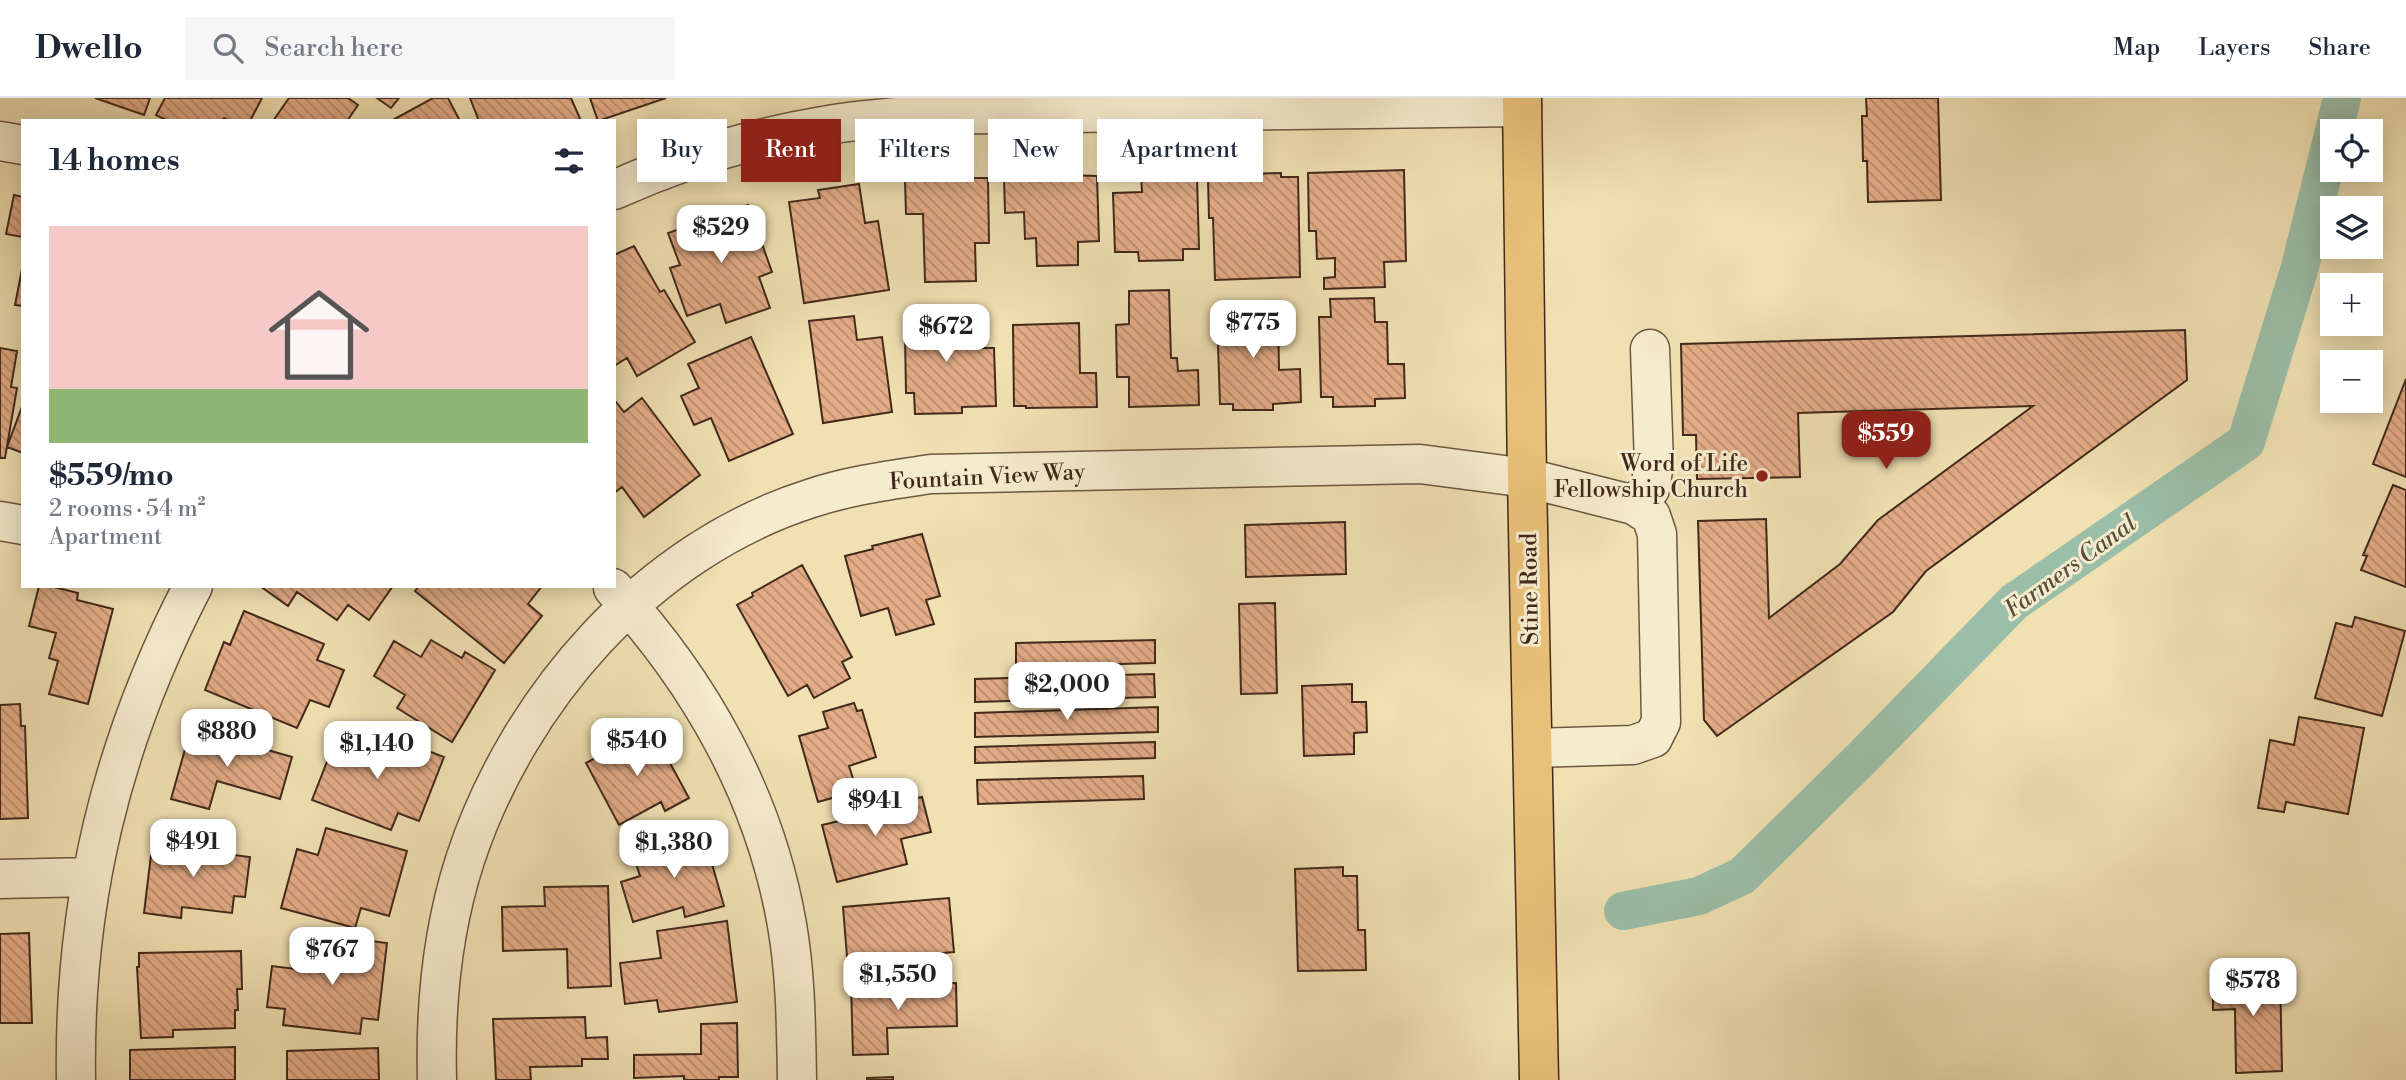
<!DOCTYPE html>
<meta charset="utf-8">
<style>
body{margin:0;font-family:"Libre Bodoni",serif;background:#f6f6f7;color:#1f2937;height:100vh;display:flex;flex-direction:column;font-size:26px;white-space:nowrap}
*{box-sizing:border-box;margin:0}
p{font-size:23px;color:#747a83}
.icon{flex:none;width:38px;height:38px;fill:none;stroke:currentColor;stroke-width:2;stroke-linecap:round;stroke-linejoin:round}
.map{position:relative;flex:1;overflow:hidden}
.side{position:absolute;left:21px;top:21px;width:595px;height:469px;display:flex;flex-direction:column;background:#fff;border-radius:0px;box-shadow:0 4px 18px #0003}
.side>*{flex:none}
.guide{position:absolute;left:637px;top:21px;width:665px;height:63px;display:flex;gap:14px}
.fabs{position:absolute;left:2320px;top:21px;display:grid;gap:14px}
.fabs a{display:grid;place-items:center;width:63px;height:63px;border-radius:0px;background:#fff;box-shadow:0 4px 18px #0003;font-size:35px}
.price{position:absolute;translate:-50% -60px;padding:0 16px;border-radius:14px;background:#fff;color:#222;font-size:23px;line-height:46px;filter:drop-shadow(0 2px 4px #0008)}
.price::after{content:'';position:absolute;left:50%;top:42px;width:21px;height:16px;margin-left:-10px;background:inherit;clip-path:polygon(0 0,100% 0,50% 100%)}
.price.current{background:#8f2418;color:#fff}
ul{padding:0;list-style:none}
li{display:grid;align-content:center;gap:14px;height:371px;padding:0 28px}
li+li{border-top:2px solid #e0e1e3}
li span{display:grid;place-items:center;height:217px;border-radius:0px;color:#555}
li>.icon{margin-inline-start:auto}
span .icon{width:126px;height:126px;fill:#fffc;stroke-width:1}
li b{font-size:30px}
h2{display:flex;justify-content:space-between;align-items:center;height:84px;padding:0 28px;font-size:30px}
.chip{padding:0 24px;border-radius:0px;background:#fff;box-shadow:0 4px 18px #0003;font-size:24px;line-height:63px}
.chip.current{background:#8f2418;color:#fff}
header{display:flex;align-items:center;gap:42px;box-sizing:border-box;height:98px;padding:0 35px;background:#fff;border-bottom:2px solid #e0e1e3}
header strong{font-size:33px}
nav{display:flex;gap:38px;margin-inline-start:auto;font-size:24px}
.search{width:490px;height:63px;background:#f6f6f7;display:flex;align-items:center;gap:18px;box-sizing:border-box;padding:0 24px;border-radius:0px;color:#747a83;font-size:26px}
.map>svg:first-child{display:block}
</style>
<header>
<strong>Dwello</strong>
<div class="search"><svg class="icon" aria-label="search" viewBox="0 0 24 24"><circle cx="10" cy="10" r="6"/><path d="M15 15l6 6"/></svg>Search here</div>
<nav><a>Map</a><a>Layers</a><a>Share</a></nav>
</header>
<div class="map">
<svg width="2406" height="982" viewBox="0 0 2406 982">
<defs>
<pattern id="building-back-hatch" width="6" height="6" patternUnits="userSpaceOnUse" patternTransform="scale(1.75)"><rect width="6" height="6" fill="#e3ac87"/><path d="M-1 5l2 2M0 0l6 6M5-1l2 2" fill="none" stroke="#ba8c6e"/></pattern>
</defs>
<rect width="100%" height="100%" fill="#f0e0b2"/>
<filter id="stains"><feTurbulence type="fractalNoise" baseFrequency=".00286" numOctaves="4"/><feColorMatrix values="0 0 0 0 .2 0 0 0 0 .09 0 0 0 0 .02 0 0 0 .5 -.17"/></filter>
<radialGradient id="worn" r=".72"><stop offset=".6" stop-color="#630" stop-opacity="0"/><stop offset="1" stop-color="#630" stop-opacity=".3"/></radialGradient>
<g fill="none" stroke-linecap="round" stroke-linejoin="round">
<path stroke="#9bbea8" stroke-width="38" d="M2334 33 2342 0
M1623 813 1699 798 1742 778 1862 660 2014 504 2246 344 2300 169 2333 37"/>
</g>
<path fill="url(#building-back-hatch)" stroke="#42291b" stroke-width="2" d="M95 0H150L144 17Z
M165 0H262L250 23H230L224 20 222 23H168L156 17Z
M289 0H348L358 7 347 23H273Z
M377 0H399L391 10Z
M433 0H448L460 23H391Z
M470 0H571L581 23H479Z
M590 0H666L598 23Z
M1866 0H1938L1941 102 1868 104 1867 63H1863L1862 18H1867Z
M1404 72 1406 163 1384 164 1385 189 1324 191V180L1335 179V160L1317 161 1316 133H1309L1308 75Z
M1182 75V80L1197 79 1199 151H1183V162L1139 163 1138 154H1115L1113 95 1142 94 1141 76Z
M1281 75V79H1298L1300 179 1215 182 1213 120H1209L1208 80H1241V76Z
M972 76V80H988L989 145H975L976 183 925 184 923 116H906L905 82H931V78Z
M1037 76 1097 78 1099 143 1078 144V167L1037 168 1036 140 1025 141 1024 114 1005 115 1004 79 1037 78Z
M859 86 865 125 878 123 889 192 804 205 789 104 820 100 818 92Z
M14 97 23 99V139L6 136Z
M748 107 772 174 759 179 770 210 726 225 720 206 687 218 670 170 680 167 668 135 694 126V123Z
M634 148 660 194 664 192 695 244 637 278 627 260 614 268V157Z
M23 166V208L15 207Z
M1169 192 1171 260H1177L1178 273 1198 272 1199 307 1129 309V279H1117L1116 227 1129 226V193Z
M1374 200 1375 224H1387L1388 266H1404L1405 300 1375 301V308L1333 309V299H1321L1319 219H1331L1330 201Z
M1272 203 1273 216H1278L1279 272 1300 271 1301 304 1273 306V312H1233V306H1220L1217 217H1232L1231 205Z
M962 208 963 250H994L996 308 962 309V315L915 316 914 295H906L905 237H911V209Z
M854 218 857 242 882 239 892 314 823 325 809 223Z
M1079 225 1080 275H1096L1097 309 1026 310V308H1014L1013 227Z
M2185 232 2187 282 1926 473 1893 514 1717 638 1704 622 1698 423 1766 421 1769 520 1840 466 1878 422 2033 308 1798 315 1800 379 1697 381 1696 337H1683L1681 246Z
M751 239 793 336 729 363 711 320 694 327 681 298 699 290 688 266Z
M0 250 17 253 11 289 17 290 5 360H0Z
M2406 281V379L2373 366Z
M642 300 700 377 644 419 622 389 614 395V305L616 304 624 314Z
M23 306V355L7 349Z
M2393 387 2406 392V489L2361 472 2367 458 2363 457Z
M1345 424 1346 476 1246 479 1245 427Z
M922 436 940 498 926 502 934 526 896 537 888 510 861 518 845 458 873 451 872 448Z
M802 467 852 559 842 564 850 580 814 600 807 587 788 598 737 507 753 498 752 495Z
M39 488H50L78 495 77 502 113 511 88 606 49 596 58 563 49 560 56 535 29 528Z
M260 488H393L369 522 348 507 337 522 297 494 288 508Z
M419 488H542L528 506 542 518 504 565 415 493Z
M1275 505 1277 595 1241 596 1239 506Z
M244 513 324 546 317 562 344 572 329 609 310 602 297 630 205 592 224 544 230 547Z
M2355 519 2405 533 2382 618 2315 600 2336 525 2352 529Z
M431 542 462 560 465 554 495 572 452 644 397 610 405 597 374 578 394 543 421 559Z
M1155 542V565L1016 569V545Z
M1154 576 1155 599 975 604V581Z
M1352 586V604H1366L1367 634 1354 635V656L1304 658 1302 588Z
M854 605 857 613 862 612 876 659 849 668 857 693 818 704 799 638 828 630 823 614Z
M20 606 21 628H25L28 720 0 721V607Z
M1158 609V634L975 639V615Z
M2299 619 2364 630 2348 716 2286 704 2284 714 2258 710 2270 642 2294 647Z
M191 630 292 659 280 701 217 683 209 711 171 701Z
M651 630 689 700 665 713 661 704 619 727 586 665Z
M339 633 405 658 410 646 444 659 419 723 398 715 391 732 312 702Z
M1155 644V660L975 665V649Z
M1143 678 1144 701 978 706 977 682Z
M922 699 931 734 901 741 907 766 837 784 822 727 869 716 868 710Z
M326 730 407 753 389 818 361 810 355 830 281 810 297 751 318 757Z
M702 731 724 808 685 819 683 809 633 824 621 784 640 778 634 759 669 749 667 742Z
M156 741 211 747 210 754 250 759 245 799 234 798 232 815 182 809 181 820 144 815 152 749H155Z
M1343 769V778H1357L1358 832H1365L1366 872 1298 873 1295 771Z
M608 788 611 888 568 890 567 851 503 853 502 809 545 808 544 789Z
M949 800 954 854 884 860 885 869 848 871 843 809Z
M727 823 737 904 659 914 657 902 625 906 620 865 661 860 657 833Z
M29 835 32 925H0V836Z
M347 840 387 845 378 922 362 920 360 936 283 927 285 911 267 909 272 868 312 873 315 843 346 847Z
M241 853 242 891H237L238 912H235V930L173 932V939L141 940 137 869H139V855Z
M2280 874 2282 973 2236 975 2235 911 2213 912V900L2219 899V893H2213V879H2217V876Z
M956 885 957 928 887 930 888 956 853 957 851 887Z
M585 919 586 940 607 939 608 961H582V968L530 969 531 982H496L493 921Z
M737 925 738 979H719V982H684V978L634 980V957L701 956V926Z
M235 949V982H130V952Z
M378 950 379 982H287V953Z
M893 979V982H867V980Z"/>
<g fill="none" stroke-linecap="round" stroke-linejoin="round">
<defs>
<path id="minor" d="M0 43 23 47
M614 92C681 62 751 40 823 28 853 22 884 21 914 17L1522 9
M1634 407 1650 391 1654 366 1650 251
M0 423 23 427
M613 490C700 584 765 699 787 827 796 878 796 931 797 982
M0 781 91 779
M76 982C73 805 111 646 193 488
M437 982C435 908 442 833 465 762 518 601 647 452 812 400 851 387 891 382 931 376L1420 366 1527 380 1634 407 1651 418 1657 436 1661 624 1653 640 1633 647 1533 650"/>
<path id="major" d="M1522 0 1527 380 1539 982"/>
</defs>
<use href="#minor" stroke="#6e5741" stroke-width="41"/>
<use href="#major" stroke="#42291b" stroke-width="41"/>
<use href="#minor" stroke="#f5ebcd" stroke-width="38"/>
<use href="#major" stroke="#e8c079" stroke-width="38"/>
</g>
<circle fill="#8f2418" stroke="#f5ebcd" stroke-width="2.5" cx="1762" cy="378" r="7"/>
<g text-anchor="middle" stroke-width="6" stroke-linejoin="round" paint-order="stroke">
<g font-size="23" fill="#42291b" stroke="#f5ebcd" text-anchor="end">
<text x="1748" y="373">Word of Life<tspan x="1748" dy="26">Fellowship Church</tspan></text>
</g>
<g font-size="23" fill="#42291b" stroke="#f5ebcd">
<text transform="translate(987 378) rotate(-3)" y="8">Fountain View Way</text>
<text transform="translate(1529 491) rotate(-91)" y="8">Stine Road</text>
</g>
<g font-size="24" font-style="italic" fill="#584e3e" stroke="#f5ebcd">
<text transform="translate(2070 468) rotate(-36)" y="8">Farmers Canal</text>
</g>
</g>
<rect width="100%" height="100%" filter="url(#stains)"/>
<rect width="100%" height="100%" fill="url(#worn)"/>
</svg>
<div class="fabs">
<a><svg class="icon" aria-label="locate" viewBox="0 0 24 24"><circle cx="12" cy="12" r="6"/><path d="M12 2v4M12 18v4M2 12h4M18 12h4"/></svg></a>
<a><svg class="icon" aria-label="layers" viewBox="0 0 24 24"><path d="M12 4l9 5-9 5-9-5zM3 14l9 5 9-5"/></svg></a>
<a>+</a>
<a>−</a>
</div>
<b class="price" style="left:721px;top:167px">$529</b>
<b class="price" style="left:1253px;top:262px">$775</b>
<b class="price" style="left:946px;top:266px">$672</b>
<b class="price current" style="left:1886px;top:373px">$559</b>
<b class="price" style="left:1067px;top:624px">$2,000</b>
<b class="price" style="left:227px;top:671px">$880</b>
<b class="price" style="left:637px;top:680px">$540</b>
<b class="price" style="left:377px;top:683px">$1,140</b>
<b class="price" style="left:875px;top:740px">$941</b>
<b class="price" style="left:193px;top:781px">$491</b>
<b class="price" style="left:674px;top:782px">$1,380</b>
<b class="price" style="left:332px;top:889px">$767</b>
<b class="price" style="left:898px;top:914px">$1,550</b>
<b class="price" style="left:2253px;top:920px">$578</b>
<div class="guide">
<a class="chip">Buy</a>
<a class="chip current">Rent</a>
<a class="chip">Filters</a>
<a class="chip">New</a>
<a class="chip">Apartment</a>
</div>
<section class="side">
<h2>14 homes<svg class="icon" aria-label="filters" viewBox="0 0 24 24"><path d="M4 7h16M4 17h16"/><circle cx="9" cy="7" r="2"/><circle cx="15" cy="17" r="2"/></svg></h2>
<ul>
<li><span style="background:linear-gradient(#f6c9c9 75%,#8fb573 0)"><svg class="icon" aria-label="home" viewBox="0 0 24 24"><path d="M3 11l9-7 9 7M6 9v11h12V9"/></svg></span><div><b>$559/mo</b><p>2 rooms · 54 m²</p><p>Apartment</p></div></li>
</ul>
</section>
</div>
